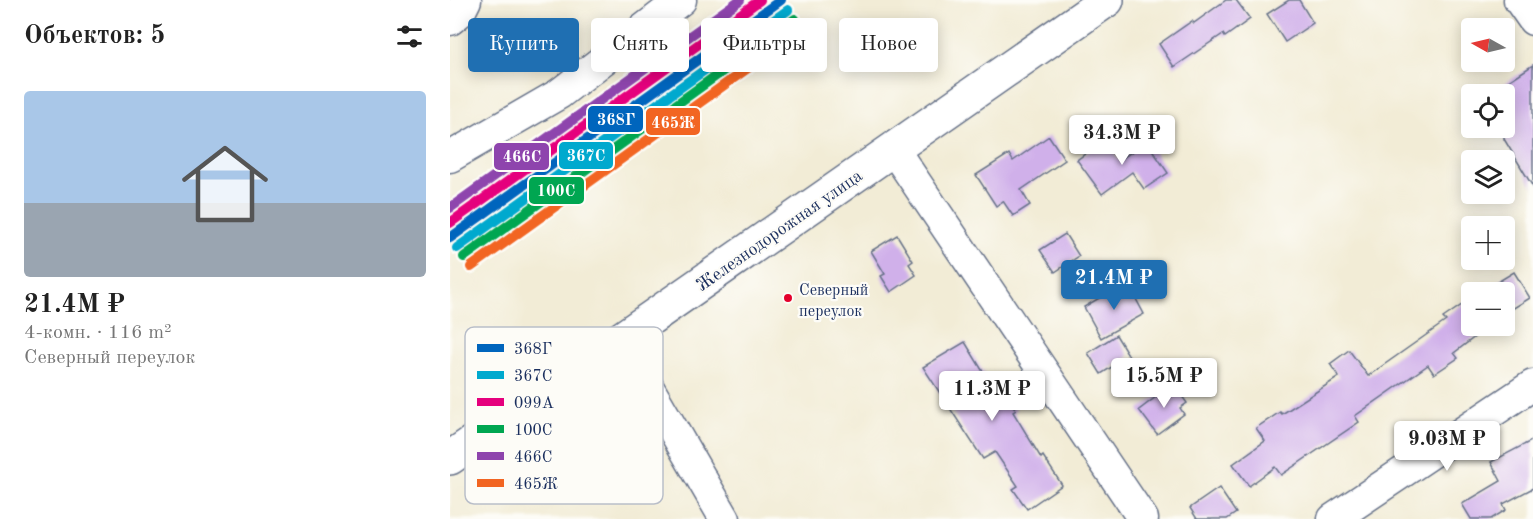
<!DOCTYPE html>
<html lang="ru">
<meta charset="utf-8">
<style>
body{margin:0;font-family:"Old Standard TT",serif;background:#f6f6f6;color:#222;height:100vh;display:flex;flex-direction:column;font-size:22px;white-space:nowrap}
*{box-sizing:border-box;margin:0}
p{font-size:20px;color:#767676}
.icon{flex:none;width:33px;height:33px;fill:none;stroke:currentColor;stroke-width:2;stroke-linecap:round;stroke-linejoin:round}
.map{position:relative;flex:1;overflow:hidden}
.sheet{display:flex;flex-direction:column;background:#fff;width:450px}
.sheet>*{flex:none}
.guide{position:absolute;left:18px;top:18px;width:570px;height:54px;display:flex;gap:12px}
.needle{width:39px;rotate:278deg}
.controls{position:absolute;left:1011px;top:18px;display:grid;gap:12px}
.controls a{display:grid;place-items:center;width:54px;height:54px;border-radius:6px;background:#fff;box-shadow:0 3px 15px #0003;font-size:30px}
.price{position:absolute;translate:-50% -51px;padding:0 14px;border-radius:6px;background:#fff;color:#222;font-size:20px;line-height:39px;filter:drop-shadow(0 2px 3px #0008)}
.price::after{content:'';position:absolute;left:50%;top:36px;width:18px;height:14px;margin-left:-9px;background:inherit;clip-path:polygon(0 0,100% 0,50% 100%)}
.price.on{background:#1f6fb2;color:#fff}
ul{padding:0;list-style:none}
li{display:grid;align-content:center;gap:12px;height:318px;padding:0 24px}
li span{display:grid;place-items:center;height:186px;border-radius:6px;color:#555}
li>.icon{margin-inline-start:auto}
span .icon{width:108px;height:108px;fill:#fffc;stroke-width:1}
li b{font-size:26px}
h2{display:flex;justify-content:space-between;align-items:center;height:72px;padding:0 24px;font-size:26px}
.tag{padding:0 21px;border-radius:6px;background:#fff;box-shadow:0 3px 15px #0003;font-size:21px;line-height:54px}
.tag.on{background:#1f6fb2;color:#fff}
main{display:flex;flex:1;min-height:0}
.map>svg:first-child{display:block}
</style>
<main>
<section class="sheet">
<h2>Объектов: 5<svg class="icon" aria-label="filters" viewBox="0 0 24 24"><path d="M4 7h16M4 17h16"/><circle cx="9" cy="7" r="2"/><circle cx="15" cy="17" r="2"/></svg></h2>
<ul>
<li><span style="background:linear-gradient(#a9c7e8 60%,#9aa5b1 0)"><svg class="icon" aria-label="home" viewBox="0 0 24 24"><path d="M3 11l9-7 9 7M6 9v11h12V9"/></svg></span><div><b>21.4M ₽</b><p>4-комн. · 116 m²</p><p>Северный переулок</p></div></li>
</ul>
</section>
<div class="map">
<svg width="1083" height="519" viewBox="0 0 1083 519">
<rect width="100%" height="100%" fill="#fdfcf7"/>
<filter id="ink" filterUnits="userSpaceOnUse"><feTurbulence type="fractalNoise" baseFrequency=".0167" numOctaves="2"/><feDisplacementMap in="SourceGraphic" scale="12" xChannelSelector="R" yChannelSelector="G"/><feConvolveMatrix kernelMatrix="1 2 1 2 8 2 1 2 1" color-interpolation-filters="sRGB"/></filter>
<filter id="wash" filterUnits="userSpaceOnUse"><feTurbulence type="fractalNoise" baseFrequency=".008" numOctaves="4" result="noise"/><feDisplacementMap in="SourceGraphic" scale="24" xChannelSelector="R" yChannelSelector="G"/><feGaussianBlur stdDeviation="1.35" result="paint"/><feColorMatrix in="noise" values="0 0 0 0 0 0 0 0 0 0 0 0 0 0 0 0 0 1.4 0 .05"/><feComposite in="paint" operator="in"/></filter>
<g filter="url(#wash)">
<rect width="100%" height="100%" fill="#f2ecd6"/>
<g id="blocks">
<path fill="#d0b0ea" d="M776 0H786L800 19 775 37 773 34 724 67 709 44 742 21 744 23Z
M839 0H849L863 23 835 42 817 14Z
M1083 65V187L1054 139V84Z
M599 136 615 160 571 190 580 205 563 216 553 201 546 206 526 175 559 154 563 161Z
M654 140 669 160 697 142 718 173 694 189 682 172 652 194 627 160Z
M615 234 629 256 605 272 590 250Z
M447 235 463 261 459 264 466 275 441 292 431 276 435 274 421 251Z
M1064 272 1080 298 1054 314V292H1031Z
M679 286 694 314 651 338 634 307 656 294 658 297Z
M1022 298V326H1039L1004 353 1008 358 984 374 978 365 905 416 909 422 831 475 825 467 799 486 783 464 815 441 806 428 830 412 832 414 889 377 880 364 899 350 918 376 996 321 993 318Z
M666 335 679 356 651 374 638 353Z
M515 342 538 380 544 376 566 410 563 412 591 458 593 456 612 485 577 509 563 489 568 486 545 452 533 459 473 367Z
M723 384 737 403 730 408 734 414 707 434 689 410Z
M1083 440V488L1053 504 1056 510 1041 519H1021L1012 504 1051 481 1041 462Z
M769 488 786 513 777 519H747L740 508Z"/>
</g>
</g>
<g filter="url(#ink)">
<use href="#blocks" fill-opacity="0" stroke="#667188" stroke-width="1.5"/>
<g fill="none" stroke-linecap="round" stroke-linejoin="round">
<defs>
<path id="minor" d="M1069 0 1083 20
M0 20 10 12 16 0
M444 150 693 519
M0 157 109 94 231 0
M171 340 275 519
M883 519 1083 385"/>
<path id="major" d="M0 458 657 0"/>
</defs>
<use href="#minor" stroke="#667188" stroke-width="33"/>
<use href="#major" stroke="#667188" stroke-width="36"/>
<use href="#minor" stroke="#fff" stroke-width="30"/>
<use href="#major" stroke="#fff" stroke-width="33"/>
<defs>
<path id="rail" d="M0 208 292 0"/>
</defs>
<use href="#rail" stroke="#1b2f5e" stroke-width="7"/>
<use href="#rail" stroke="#fdfcf7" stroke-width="4.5" stroke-dasharray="14" stroke-linecap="butt"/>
<defs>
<path id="rail-1" d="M0 238 331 0"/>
<path id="rail-2" d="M7 248 338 10"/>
<path id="rail-3" d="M0 223 310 0"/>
<path id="rail-4" d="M14 257 345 19"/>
<path id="rail-5" d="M0 208 290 0"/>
<path id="rail-6" d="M21 267 352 29"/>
</defs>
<use href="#rail-1" stroke="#fdfcf7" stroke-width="15"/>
<use href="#rail-2" stroke="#fdfcf7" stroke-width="15"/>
<use href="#rail-3" stroke="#fdfcf7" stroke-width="15"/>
<use href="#rail-4" stroke="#fdfcf7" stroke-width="15"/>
<use href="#rail-5" stroke="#fdfcf7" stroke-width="15"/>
<use href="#rail-6" stroke="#fdfcf7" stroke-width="15"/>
<use href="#rail-1" stroke="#0065bd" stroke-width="10"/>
<use href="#rail-2" stroke="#00a9ce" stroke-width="10"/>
<use href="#rail-3" stroke="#e5007d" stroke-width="10"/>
<use href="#rail-4" stroke="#00a651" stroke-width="10"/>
<use href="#rail-5" stroke="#8e44ad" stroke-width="10"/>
<use href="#rail-6" stroke="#f26522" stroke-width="10"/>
</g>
</g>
<circle fill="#e4002b" stroke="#fdfcf7" stroke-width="2" cx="338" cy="298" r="5"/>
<g text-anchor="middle" stroke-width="4.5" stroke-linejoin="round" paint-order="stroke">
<g font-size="16" fill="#1b2f5e" stroke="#fdfcf7" text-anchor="start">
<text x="349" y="295">Северный<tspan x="349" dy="21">переулок</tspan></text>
</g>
<g font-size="18" fill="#1b2f5e" stroke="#fdfcf7">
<text transform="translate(329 230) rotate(-35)" y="6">Железнодорожная улица</text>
</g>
</g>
<rect x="15" y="327" width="198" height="177" rx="9" fill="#fdfcf7" stroke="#b9bec9" stroke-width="1.5"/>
<rect x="27" y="344" width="27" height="8" fill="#0065bd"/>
<rect x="27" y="371" width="27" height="8" fill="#00a9ce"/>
<rect x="27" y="398" width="27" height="8" fill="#e5007d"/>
<rect x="27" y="425" width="27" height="8" fill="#00a651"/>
<rect x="27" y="452" width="27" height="8" fill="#8e44ad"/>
<rect x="27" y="479" width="27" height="8" fill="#f26522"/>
<g font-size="16" fill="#1b2f5e">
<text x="64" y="354">368Г</text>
<text x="64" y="381">367С</text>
<text x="64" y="408">099А</text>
<text x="64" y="435">100C</text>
<text x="64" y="462">466С</text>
<text x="64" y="489">465Ж</text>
</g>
<g stroke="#fdfcf7" stroke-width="2">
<rect x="137" y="105" width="57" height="28" rx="6" fill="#0065bd"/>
<rect x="195" y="107" width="56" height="29" rx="6" fill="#f26522"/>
<rect x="108" y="141" width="56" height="29" rx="6" fill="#00a9ce"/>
<rect x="43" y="142" width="57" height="29" rx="6" fill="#8e44ad"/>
<rect x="78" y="176" width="57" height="29" rx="6" fill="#00a651"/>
</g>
<g font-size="16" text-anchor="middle" font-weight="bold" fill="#fff">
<text x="166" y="125">368Г</text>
<text x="223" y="128">465Ж</text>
<text x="136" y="161">367С</text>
<text x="72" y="162">466С</text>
<text x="106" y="196">100C</text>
</g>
</svg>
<div class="controls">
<a><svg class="needle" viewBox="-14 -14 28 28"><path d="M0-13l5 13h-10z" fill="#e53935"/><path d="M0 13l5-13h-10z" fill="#767676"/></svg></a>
<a><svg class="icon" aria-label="locate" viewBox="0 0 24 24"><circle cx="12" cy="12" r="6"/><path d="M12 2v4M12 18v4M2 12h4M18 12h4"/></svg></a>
<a><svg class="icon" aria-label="layers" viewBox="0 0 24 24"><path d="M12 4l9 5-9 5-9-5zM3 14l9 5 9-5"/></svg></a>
<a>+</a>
<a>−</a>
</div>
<b class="price" style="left:672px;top:166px">34.3M ₽</b>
<b class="price on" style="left:664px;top:311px">21.4M ₽</b>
<b class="price" style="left:714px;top:409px">15.5M ₽</b>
<b class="price" style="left:542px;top:422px">11.3M ₽</b>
<b class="price" style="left:997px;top:472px">9.03M ₽</b>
<div class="guide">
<a class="tag on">Купить</a>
<a class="tag">Снять</a>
<a class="tag">Фильтры</a>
<a class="tag">Новое</a>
</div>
</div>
</main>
